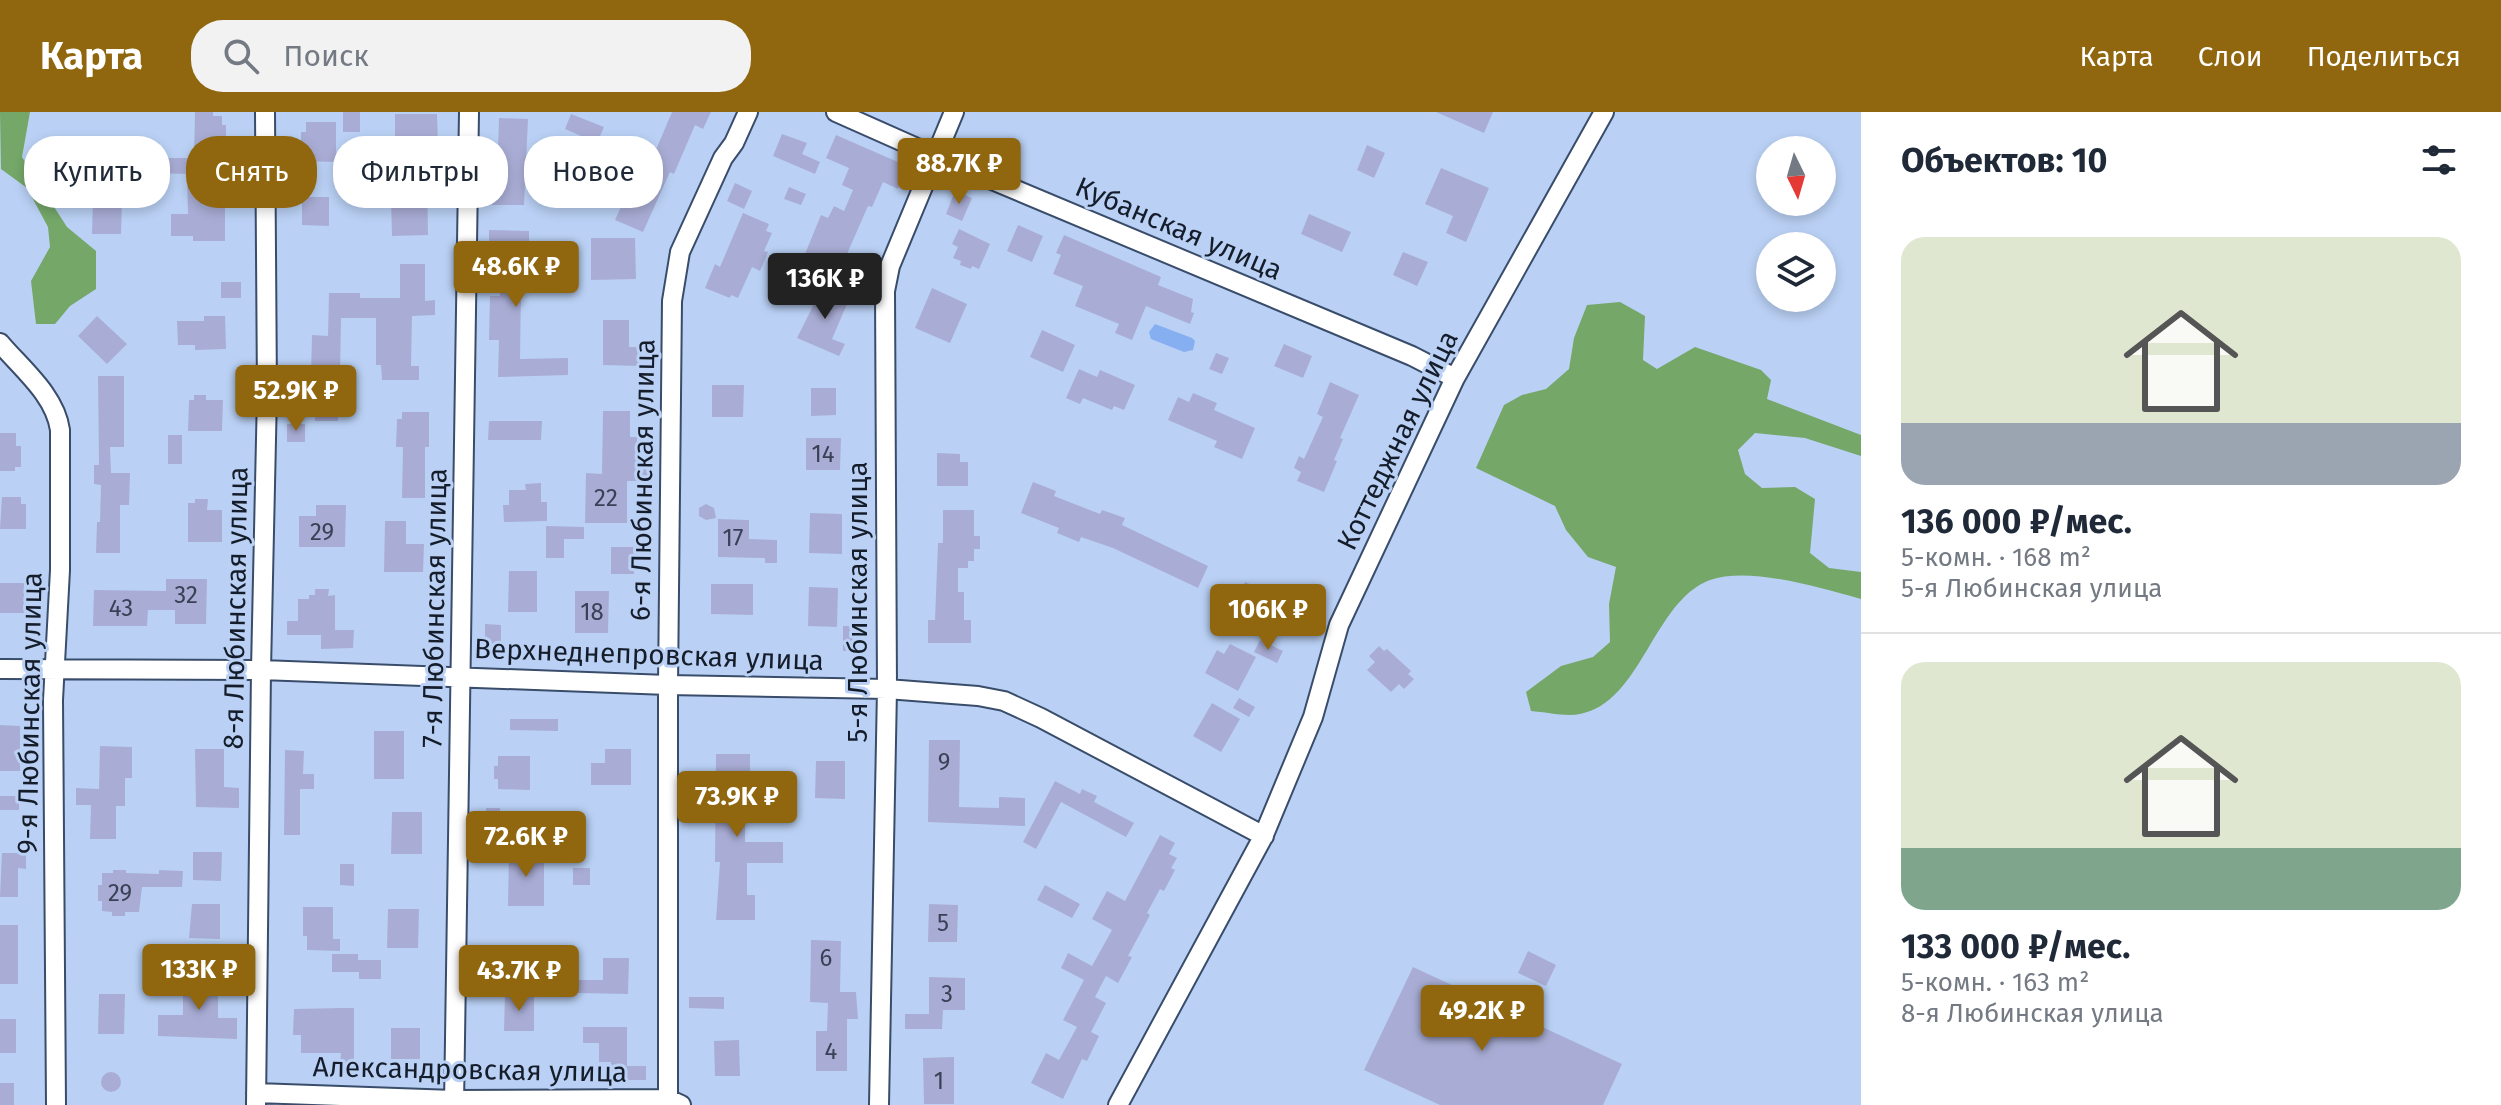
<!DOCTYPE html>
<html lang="ru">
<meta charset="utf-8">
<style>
body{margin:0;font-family:"Fira Sans",sans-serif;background:#f2f2f3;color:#1f2937;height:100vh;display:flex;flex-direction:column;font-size:30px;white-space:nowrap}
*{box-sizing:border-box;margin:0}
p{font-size:26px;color:#747a83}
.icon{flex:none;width:44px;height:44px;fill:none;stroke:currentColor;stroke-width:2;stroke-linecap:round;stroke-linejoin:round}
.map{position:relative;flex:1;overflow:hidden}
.panel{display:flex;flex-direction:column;background:#fff;width:640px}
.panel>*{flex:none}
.top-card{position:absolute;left:24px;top:24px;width:760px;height:72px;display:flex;gap:16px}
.needle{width:52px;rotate:175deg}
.fabs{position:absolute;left:1756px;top:24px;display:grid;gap:16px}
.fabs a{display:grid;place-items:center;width:80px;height:80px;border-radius:50%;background:#fff;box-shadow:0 4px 12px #0003;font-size:40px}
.price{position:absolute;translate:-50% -68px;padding:0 18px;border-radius:8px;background:#90670e;color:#fff;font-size:26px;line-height:52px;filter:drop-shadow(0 2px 4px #0008)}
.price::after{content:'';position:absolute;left:50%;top:48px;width:24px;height:18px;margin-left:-12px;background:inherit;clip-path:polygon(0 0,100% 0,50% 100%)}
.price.selected{background:#222;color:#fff}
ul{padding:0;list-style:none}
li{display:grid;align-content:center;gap:16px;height:424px;padding:0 40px}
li+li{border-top:2px solid #e0e1e3}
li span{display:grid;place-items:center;height:248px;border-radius:24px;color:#555}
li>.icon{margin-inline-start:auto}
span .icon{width:144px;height:144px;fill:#fffc;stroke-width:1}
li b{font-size:34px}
h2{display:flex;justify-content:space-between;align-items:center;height:96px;padding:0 40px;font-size:34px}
.pill{padding:0 28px;border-radius:32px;background:#fff;box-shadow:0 4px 12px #0003;font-size:28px;line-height:72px}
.pill.selected{background:#90670e;color:#fff}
header{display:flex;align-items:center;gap:48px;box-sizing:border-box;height:112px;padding:0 40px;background:#90670e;color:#fff}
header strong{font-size:38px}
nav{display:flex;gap:44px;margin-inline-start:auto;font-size:28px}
.search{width:560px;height:72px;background:#f2f2f3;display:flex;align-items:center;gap:20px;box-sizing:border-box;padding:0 28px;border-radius:32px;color:#747a83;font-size:30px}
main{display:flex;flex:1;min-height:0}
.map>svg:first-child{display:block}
</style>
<header>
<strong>Карта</strong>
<div class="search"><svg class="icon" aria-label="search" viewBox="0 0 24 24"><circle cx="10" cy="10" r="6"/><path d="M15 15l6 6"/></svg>Поиск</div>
<nav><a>Карта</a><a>Слои</a><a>Поделиться</a></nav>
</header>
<main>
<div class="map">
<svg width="1861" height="993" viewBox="0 0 1861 993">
<rect width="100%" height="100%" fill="#bad1f5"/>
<path fill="#74a768" d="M0 0H30L22 45 67 115 96 139V177L70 194 55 212H36L31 169 50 135 48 115 27 76 1 57Z
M1620 190 1645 204 1643 248 1657 257 1695 235 1761 258 1771 268 1767 287 1861 323V344L1805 326 1755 321 1738 338 1745 362 1762 376 1795 375 1815 387 1810 441 1829 456 1861 460V487C1821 476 1750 454 1710 468 1653 489 1642 590 1580 602 1566 605 1546 600 1531 599L1526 580 1561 554 1593 545 1610 530 1609 492 1616 455 1588 445 1566 418 1555 394 1476 356 1504 293 1522 283 1546 277 1569 257 1574 226 1587 193Z"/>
<path fill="#86aff1" d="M1155 212 1192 226 1195 229 1193 238 1184 240 1151 227 1149 220Z"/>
<path fill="#a9add5" d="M195 0H213V4H222V13H226V49H241V76H225V129H193V124H171V102H188L187 62 123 60V46H194Z
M343 0H360V20H343Z
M672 0H711L703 17 695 13 674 62 670 60 643 120 615 108 642 48 638 47 643 35 655 40Z
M1436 0H1493L1484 21Z
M395 2H437L439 65H427L428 123 392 124 391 86H399L400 28H395Z
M571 2 604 15 597 31 565 17Z
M499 6 528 7 524 93H492L490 39H498Z
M306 10H336V50L301 49V20H306Z
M782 22 807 31 802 42 820 50 815 62 773 44Z
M836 23 907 54 898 77 883 70 872 95 868 94 833 174 798 159 821 103 828 106 834 94 844 99 853 78 842 73 849 56 826 46Z
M1367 33 1385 41 1374 66 1357 58Z
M1441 56 1489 76 1466 130 1446 121 1453 104 1425 92Z
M345 58H360V88H345Z
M76 64H89V82H76Z
M735 71 752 79 744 97 727 89Z
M789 75 806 82 801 93 784 87Z
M955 79 972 86 962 109 946 102Z
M302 85H329V114L302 113Z
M93 87H122L121 122H92Z
M743 101 769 112 766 119 772 121 764 139 768 140 760 159 752 155 738 186 731 183 730 186 705 176 715 152 720 155Z
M1309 102 1351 120 1342 140 1301 122Z
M1018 113 1043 124 1032 150 1007 139Z
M959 117 990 132 979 157 972 154 971 157 960 153 961 149 953 146 958 135 952 132Z
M489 118 529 119V145H534V176L521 175 520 247 568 246V263L498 265 499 228H489L490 184H500L501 130H489Z
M1064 123 1161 165 1158 173 1193 187 1191 200 1194 201 1190 212 1146 194 1132 228 1115 221 1119 212 1075 194 1083 174 1053 162 1061 143 1056 141Z
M591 126H635L636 167 591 168Z
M1403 140 1428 150 1417 174 1393 163Z
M400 152H425V189L435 188V203L412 204 411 254H419V268H382L381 253H376V206H341L340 262H311L312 223 328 224 329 181H360V186H400Z
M221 170H241V186H221Z
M823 174 850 185 832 227 845 232 839 244 797 226Z
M932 176 967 192 950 231 915 216Z
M97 204 127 232 107 252 78 224Z
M204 204H225L226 237 195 238V233H178L177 209H204Z
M603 208H629V235H641L640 254 603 253Z
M1042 218 1075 233 1063 260 1030 245Z
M1284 232 1312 244 1303 266 1274 254Z
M1216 241 1229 246 1222 262 1209 257Z
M1079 257 1097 265 1100 258 1135 273 1124 298 1114 294 1112 298 1083 286 1080 292 1066 286Z
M98 264H124V335H110L111 361H130L129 393H120V441H96L97 410H100L101 373 94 372V353H99Z
M1330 270 1359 283 1340 326 1343 327 1334 348 1337 349 1324 380 1297 369 1301 360 1294 356 1299 344 1304 347 1323 305 1317 302Z
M712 273H744L743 305H712Z
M811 276H836V303L811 304Z
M1193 281 1217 291 1214 298 1255 316 1242 347 1214 335 1217 329 1168 308 1178 285 1189 290Z
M194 283H206V288H223L222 319H188L189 288H194Z
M315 287H338V309H315Z
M603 299H630V325H637V352L648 353V369H627V411H585L586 361 602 362Z
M402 300H429V335H425V386H402L403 335H396L397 307H402Z
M489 309H542L541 328H488Z
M287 312H305V330H287Z
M0 321H16V334H21V355H15V359H0Z
M168 323H182V352H168Z
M806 326H841L840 358H806Z
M937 341 960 342V350H968V374H937Z
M1033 370 1056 379 1054 384 1100 402 1102 398 1125 406 1122 413 1208 454 1198 476 1113 436 1081 425 1079 430 1057 421 1059 416 1021 401Z
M541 371V390H547V409L504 410 503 393H509V378H526L525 372Z
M2 385H21V392H26V417H0Z
M195 387H208L207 398H222V430H188V391H195Z
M706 392 714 396 716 406 706 408 699 404V396Z
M316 393H346L345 435H299V404H316Z
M943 398H974V424H980V437H974V449H968V456H958V480H964V508H971V531H928V508H935L938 431H943Z
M810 401 842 402V442L809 441Z
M718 407 749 408V427L777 428V451H765V446L718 445Z
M385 409H406V432H424L423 460H384Z
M546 414 584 415V427H564V446H546Z
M611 435H634V462H611Z
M509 459H537V500H508Z
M166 467H207L206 512H175V498H148L147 514H93L94 478 166 479Z
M1245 470 1265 479 1253 506 1233 497Z
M0 471H24V501H0Z
M711 472H753V503L711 502Z
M809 475 838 476 837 515 808 514Z
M315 477H329L328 484 335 483V518H354L353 536 321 537V523H287V509H298V487H309V483H315Z
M575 479H609L608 521H575Z
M485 512 501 513V536H485Z
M843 514H857V539H843Z
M1260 528 1283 539 1277 551 1254 540Z
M1230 532 1256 545 1238 579 1205 561 1217 538 1224 542Z
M1379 534 1384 539 1387 537 1411 559 1408 562 1414 567 1404 577 1399 572 1391 580 1367 558 1375 550 1369 544Z
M1239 586 1255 595 1249 605 1233 596Z
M1212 591 1240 607 1221 640 1193 624Z
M510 607H558V619L510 618Z
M0 613 20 614V659H0Z
M374 619H404V667H374Z
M929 628H960L959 695 999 696V685L1025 686V714L928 710Z
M100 634 132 635V666H125V694H116V727H90L91 693H76V676L99 677Z
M195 637H224V675L239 676V696L196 695Z
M605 637H631V673H591V651H605Z
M285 638 304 639 303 662H314V677H300V723H284Z
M716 642H750V684L745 683V730H783V751H747V783H755V808H716L720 750H715Z
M498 644H530V678L498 677V667H494V654H498Z
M816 649H845V687L815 686Z
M1055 669 1080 682 1082 677 1097 684 1094 690 1134 711 1126 725 1061 690 1036 737 1023 730Z
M0 684H19V698H0Z
M486 696H500V720H486Z
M392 700H422V742H391Z
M1160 723 1175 731 1169 742 1177 746 1171 756 1175 758 1164 779 1160 777 1147 801 1150 803 1128 844 1132 845 1118 871 1106 864 1095 885 1106 891 1091 920 1099 924 1087 949 1082 947 1063 987 1031 971 1046 941 1059 948 1077 915 1063 908 1084 868 1061 856 1068 841 1092 854 1112 818 1092 807 1107 779 1125 789Z
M509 739H544V794H508Z
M193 740H222L221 769 193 768Z
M2 741H26V757L18 756V785H0Z
M340 752H354V774L340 773Z
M573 756H590V773H573Z
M113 758H126V761L159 762V758L183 759 182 775H142L139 800H125V804H112V800L102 799V789H98V773H102V761H113Z
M1045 773 1080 792 1072 806 1037 788Z
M192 792H220V827L189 826Z
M929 792 958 793 957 830H928Z
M303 795H333V827H340V839L307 838V824H303Z
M388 797H419L418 836H387Z
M0 813H18V872H0Z
M811 828 841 829 840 880H856L858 907H847V959H816V919H827L828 891 810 890Z
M1528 839 1556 853 1546 874 1518 861Z
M332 842H358V848H381V867H359V860H332Z
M603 846H629L628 882 576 881V868H603Z
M1413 855 1622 952 1603 993H1440L1364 958Z
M189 857 214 858V865L218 866V906H237V927L158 924V903H183V877H189Z
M929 865 965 866V898H943L942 917H905V902H929Z
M99 882H125L124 922H98Z
M505 882H534V919H504Z
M689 885H724V897L689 896Z
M341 896H354V953L340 952 341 941H301V923H293L294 897Z
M0 907H16V941H0Z
M583 915H627V954H646V968H611V950H599V931H583Z
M391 916H420V947H391Z
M739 928 740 964H715L714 929Z
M954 945V992H924L923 946Z
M101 970a10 10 0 1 1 20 0a10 10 0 1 1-20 0Z
M0 971H14V993H0Z"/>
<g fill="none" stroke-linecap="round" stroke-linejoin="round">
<defs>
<path id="minor" d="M836 0 935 44 1412 244 1455 266
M0 231C22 257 55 283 60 318V458L53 588 56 993
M0 557 261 558 668 573 887 577 978 584 1004 589 1041 606 1264 724
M256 981 454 988 668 987 681 993
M256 993 261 558 267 281 265 0
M454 993 469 0
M668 993V573L672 189 680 140 723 46 734 31 748 0
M879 993 887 577 885 179 890 154 954 0
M1118 993 1263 725 1313 605 1339 513 1455 266 1604 0"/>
</defs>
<use href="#minor" stroke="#394c6a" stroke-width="22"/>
<use href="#minor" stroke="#fff" stroke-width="18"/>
</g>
<g text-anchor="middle" stroke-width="6" stroke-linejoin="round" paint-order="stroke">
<g font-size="24" fill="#3a4156">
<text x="823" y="350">14</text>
<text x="606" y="394">22</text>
<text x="322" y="428">29</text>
<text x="733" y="434">17</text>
<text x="186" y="491">32</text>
<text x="121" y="504">43</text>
<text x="592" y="508">18</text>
<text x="944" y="658">9</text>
<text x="120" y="789">29</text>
<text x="943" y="819">5</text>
<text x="826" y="854">6</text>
<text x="947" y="890">3</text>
<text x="831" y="947">4</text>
<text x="939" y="977">1</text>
</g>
<g font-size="28" fill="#151d2b" stroke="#bad1f5">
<text transform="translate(1179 116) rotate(23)" y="10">Кубанская улица</text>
<text transform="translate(1397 328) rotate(-64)" y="10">Коттеджная улица</text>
<text transform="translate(642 368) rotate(-89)" y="10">6-я Любинская улица</text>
<text transform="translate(857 490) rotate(-90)" y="10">5-я Любинская улица</text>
<text transform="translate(235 496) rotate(-89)" y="10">8-я Любинская улица</text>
<text transform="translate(434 496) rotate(-89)" y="10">7-я Любинская улица</text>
<text transform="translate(649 542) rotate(2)" y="10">Верхнеднепровская улица</text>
<text transform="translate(29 601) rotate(-89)" y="10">9-я Любинская улица</text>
<text transform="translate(470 957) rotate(1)" y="10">Александровская улица</text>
</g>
</g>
</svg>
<div class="fabs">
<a><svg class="needle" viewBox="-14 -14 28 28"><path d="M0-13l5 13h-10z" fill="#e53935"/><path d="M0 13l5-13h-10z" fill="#747a83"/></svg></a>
<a><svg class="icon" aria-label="layers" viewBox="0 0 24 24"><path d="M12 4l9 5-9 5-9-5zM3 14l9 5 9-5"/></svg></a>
</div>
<b class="price" style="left:959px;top:94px">88.7K ₽</b>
<b class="price" style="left:516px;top:197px">48.6K ₽</b>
<b class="price selected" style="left:825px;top:209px">136K ₽</b>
<b class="price" style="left:296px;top:321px">52.9K ₽</b>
<b class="price" style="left:1268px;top:540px">106K ₽</b>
<b class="price" style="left:737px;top:727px">73.9K ₽</b>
<b class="price" style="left:526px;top:767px">72.6K ₽</b>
<b class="price" style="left:199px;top:900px">133K ₽</b>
<b class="price" style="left:519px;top:901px">43.7K ₽</b>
<b class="price" style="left:1482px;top:941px">49.2K ₽</b>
<div class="top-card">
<a class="pill">Купить</a>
<a class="pill selected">Снять</a>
<a class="pill">Фильтры</a>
<a class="pill">Новое</a>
</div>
</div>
<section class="panel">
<h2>Объектов: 10<svg class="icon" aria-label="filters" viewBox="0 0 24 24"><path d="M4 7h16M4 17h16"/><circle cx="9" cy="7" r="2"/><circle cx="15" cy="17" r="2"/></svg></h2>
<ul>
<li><span style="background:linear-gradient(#dfe7d0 75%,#9aa5b1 0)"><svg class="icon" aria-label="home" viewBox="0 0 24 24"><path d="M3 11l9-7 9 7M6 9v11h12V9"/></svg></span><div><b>136 000 ₽/мес.</b><p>5-комн. · 168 m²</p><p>5-я Любинская улица</p></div></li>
<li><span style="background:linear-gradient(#dfe7d0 75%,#7fa58c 0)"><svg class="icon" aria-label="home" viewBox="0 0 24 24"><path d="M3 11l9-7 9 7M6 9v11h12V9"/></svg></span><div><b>133 000 ₽/мес.</b><p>5-комн. · 163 m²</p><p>8-я Любинская улица</p></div></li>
</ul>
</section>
</main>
